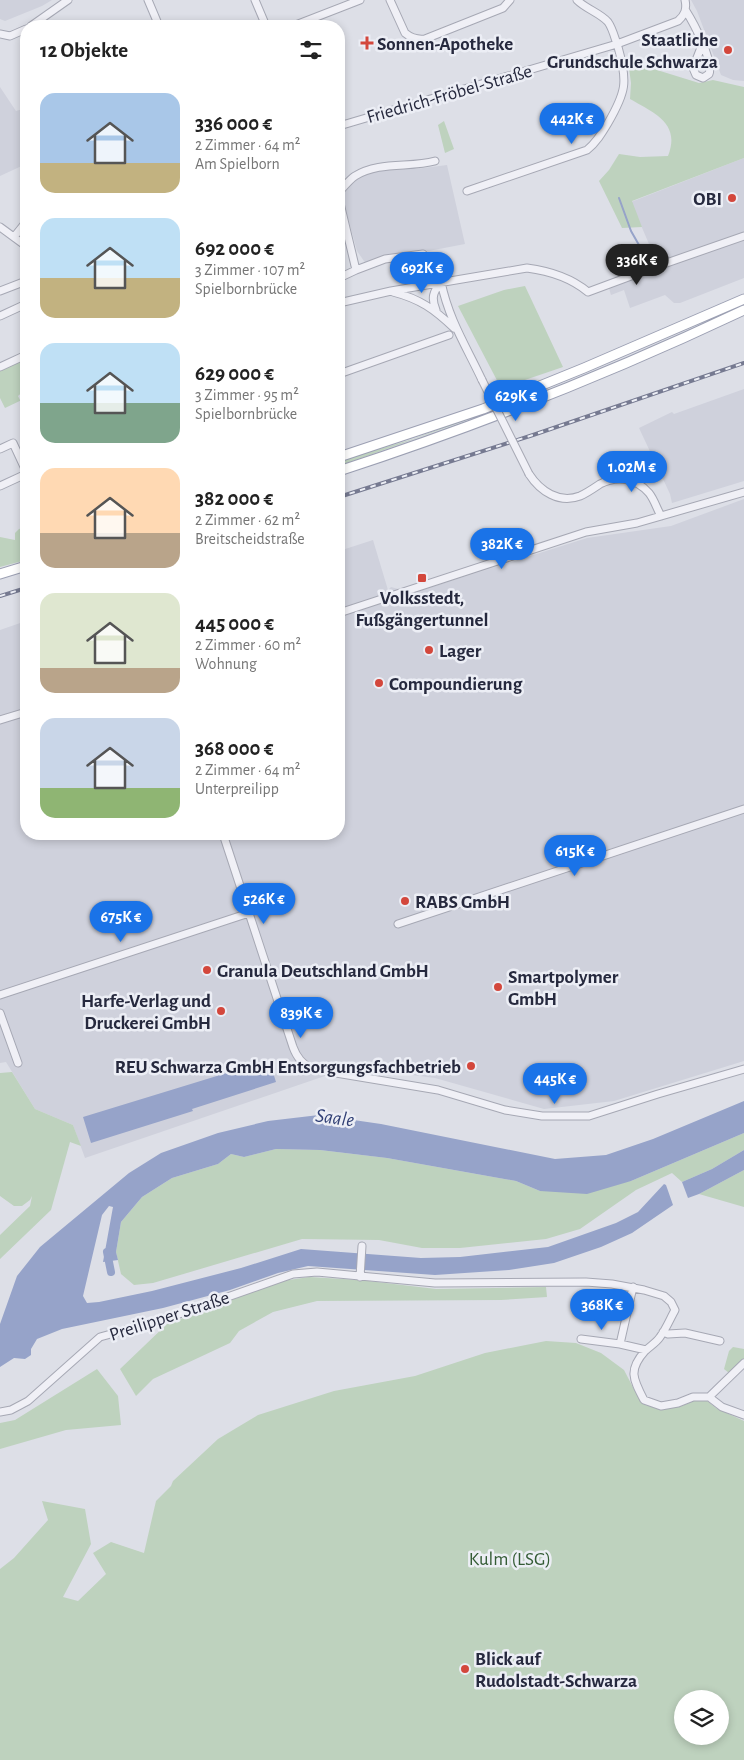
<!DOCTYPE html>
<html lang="de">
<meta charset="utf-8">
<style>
body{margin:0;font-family:"Alegreya Sans",sans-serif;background:#f2f2f2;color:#222;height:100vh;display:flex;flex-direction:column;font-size:19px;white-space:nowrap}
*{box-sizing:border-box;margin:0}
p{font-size:16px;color:#767676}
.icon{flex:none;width:28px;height:28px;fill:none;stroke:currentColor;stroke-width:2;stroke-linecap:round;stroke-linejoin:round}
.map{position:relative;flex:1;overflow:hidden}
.drawer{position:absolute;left:20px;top:20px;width:325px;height:820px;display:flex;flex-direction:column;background:#fff;border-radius:20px;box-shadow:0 2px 8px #0003}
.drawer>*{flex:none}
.tools{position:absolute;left:674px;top:1690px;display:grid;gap:10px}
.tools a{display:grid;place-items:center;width:55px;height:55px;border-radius:50%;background:#fff;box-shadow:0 2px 8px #0003;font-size:25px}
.price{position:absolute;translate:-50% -42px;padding:0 11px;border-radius:18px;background:#1a73e8;color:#fff;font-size:16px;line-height:32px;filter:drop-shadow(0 1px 2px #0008)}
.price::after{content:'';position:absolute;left:50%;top:30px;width:15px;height:11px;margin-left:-8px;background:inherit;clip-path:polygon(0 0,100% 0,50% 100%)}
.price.on{background:#222;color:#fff}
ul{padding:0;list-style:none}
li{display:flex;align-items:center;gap:15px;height:125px;padding:0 20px}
li span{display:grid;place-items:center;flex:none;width:140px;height:100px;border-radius:15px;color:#555}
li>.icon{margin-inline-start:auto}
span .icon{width:60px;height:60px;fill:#fffc;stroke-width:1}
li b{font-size:21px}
h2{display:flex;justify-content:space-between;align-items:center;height:60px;padding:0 20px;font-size:21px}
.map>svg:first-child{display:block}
</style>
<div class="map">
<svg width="744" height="1760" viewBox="0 0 744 1760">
<rect width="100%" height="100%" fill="#dddfe7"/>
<path fill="#cfd1dc" d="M0 0H52L42 6 5 21 0 19Z
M691 0H744V81L733 80 721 75 697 11Z
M0 87 16 111 26 108V164L0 176Z
M744 158V278L680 303H674L665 295 630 308 624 290 611 295 608 285 658 265 631 202Z
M447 165 465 244 366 263 364 261 357 251 344 204 342 193 352 182 364 174 373 172 405 167 416 169Z
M744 389V481L672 503 670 494 639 428 672 412 674 414Z
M744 499V1061L614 1101 544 1109 435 1078 351 1067 85 1158 73 1125 35 1109 6 1062 0 1063V630L26 621V834H339V551L373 540 388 590 391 587 413 593 587 538 671 526Z"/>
<path fill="#bed2be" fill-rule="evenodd" d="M628 61 699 83 713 80 744 87V158L632 201 642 227 622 228 599 181 609 170 619 154 640 157 668 156C681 123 654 113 630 99L631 83Z
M444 121 454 149 445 153 438 125Z
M525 286 563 367 501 388 458 306 504 290Z
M20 361 26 373V389L18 396 20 400 26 397V398L5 408 0 398V371Z
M491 410 492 411 339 466V461L413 439Z
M26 527V533L23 535 21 543 26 544V560L0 567V537L15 540V533L19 529Z
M12 1072 35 1109 73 1125 81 1146 70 1142 51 1210 0 1259V1235L30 1206 32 1196 30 1200 22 1206H14L0 1196V1073Z
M744 1133V1150L712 1169 682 1182 672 1173 636 1190 580 1229 546 1239 460 1248H422L379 1240 302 1239 153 1283 134 1285 121 1274 116 1252 121 1222 142 1197 172 1178 218 1164 231 1154 244 1157 276 1149 320 1150 387 1158 516 1181 540 1191 631 1181Z
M744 1170V1207L699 1194Z
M309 1277 360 1280 436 1289 546 1287 547 1297 501 1300 317 1301 273 1312 239 1331 230 1343 153 1379 136 1396 120 1369 167 1324 282 1281Z
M546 1341 576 1343 601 1353 624 1370 637 1395 645 1405 663 1409 682 1406 695 1400H706L716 1408 744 1421V1760H0V1569L14 1558 48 1520 42 1501 85 1509 91 1544 63 1597 78 1601 106 1574 93 1553 111 1542 144 1553 156 1501 171 1486 173 1481 218 1439 258 1415 334 1391 415 1376 485 1353ZM682 1699H720V1736H682Z
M733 1347 744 1349V1359L729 1373 724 1369 729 1351Z
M97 1369 118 1396 121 1425 66 1430 0 1449V1423L15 1420Z"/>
<path fill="#96a3c9" d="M269 1060 276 1082 192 1109 193 1111 91 1143 83 1117Z
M744 1101V1133L631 1181 587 1194 540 1191 516 1181 387 1158 320 1150 276 1149 244 1157 231 1154 218 1164 172 1178 142 1197 121 1222 116 1252 118 1260 103 1262 113 1207 109 1206 102 1215 83 1296 87 1303 99 1302 152 1291 241 1268 301 1249 421 1258 460 1257 548 1247 616 1223 638 1212 664 1184 666 1185 673 1205 632 1233 601 1247 554 1263 509 1270 435 1275 308 1266 278 1273 230 1290 163 1308 62 1329 37 1339 31 1349V1355L25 1359 14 1358 0 1367V1324L17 1276 40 1247 129 1173 161 1153 218 1133 268 1121 319 1115 381 1124 555 1159 606 1155 653 1139Z
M744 1150V1170L699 1194 688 1198 682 1182 712 1169Z"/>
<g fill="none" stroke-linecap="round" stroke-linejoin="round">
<path stroke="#96a3c9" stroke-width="2" d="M619 198 631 231 647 259"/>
<path stroke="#96a3c9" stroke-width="8" d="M107 1252 111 1272"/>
<defs>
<path id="minor" d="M148 0 159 26
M255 0 266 26
M390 0 405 33C411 38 417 40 425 39L503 8 510 0
M686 11C693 22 714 61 709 74L703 78 696 75 693 68 702 45
M31 26 68 0
M293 26 360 0
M0 34 10 36 26 29
M339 126 617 44 678 21C685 15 687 9 685 0
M467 191 587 150C596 143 602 133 608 123 626 92 628 82 618 47 615 39 613 29 608 22 600 13 586 9 577 0
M339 192C344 187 349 180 355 176 379 161 410 168 435 161
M339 199 356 270
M0 227 26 246
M14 237 26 222
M339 278 356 270 385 259 423 254
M441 282C449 320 466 346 482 380
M0 291 26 281
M393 292C420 299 434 309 454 328
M339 303 391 291 527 268C550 271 570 277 588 292L658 266 744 236
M436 310C431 298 433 292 441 282
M0 316 26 304
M0 367 26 355
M339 374 449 335
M0 449 13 443 26 471
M529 474C540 491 559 504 580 496 587 493 594 488 600 484 617 475 636 478 649 493 654 499 657 509 661 516
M0 486 26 474
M339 613 586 532 637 523 744 492
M0 720 26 712
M223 834 293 1047C297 1058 302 1063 312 1069L438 1090 505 1110 542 1116H589L658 1094 744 1069
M398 924 744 809
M0 995 249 913
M0 1013 18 1063
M360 1277 362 1246
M663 1332 668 1334 685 1333 720 1341
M581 1339 620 1344 646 1350
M620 1344 633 1287
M709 1397 744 1363
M0 1412 11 1410 28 1401 100 1337 165 1319 293 1274 317 1272 435 1283 586 1282 612 1284 644 1290 664 1296 671 1302 675 1310C670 1319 666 1329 660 1337 656 1343 650 1346 645 1351 628 1370 633 1379 644 1400L661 1406 678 1403 693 1397H709L722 1407 744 1415"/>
<path id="major" d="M339 457 483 409 584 368 744 299
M339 471C477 426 613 372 744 310
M0 574 26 566"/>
</defs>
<use href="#minor" stroke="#a6a8b4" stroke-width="9"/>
<use href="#major" stroke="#9ca0b3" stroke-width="11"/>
<use href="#minor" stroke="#f0f0f6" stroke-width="7"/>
<use href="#major" stroke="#fff" stroke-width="9"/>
<defs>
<path id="rail" d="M339 497 533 435 744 363
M0 596 26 588"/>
</defs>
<use href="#rail" stroke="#767a91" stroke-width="4"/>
<use href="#rail" stroke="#eceef5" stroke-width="2" stroke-dasharray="5.5" stroke-linecap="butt"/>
<defs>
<path id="minor-bridge" d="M482 380 529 474"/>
</defs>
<use href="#minor-bridge" stroke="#a6a8b4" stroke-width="9" stroke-linecap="butt"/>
<use href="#minor-bridge" stroke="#f0f0f6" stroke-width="7"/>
</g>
<g fill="#d3473c" stroke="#eceef5" stroke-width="2">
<path d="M364.5 35.5h5v5h5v5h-5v5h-5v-5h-5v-5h5z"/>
<circle cx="728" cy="50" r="5"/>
<circle cx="732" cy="198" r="5"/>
<rect x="417" y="573" width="10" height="10" rx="2.5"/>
<circle cx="429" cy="650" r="5"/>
<circle cx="379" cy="683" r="5"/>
<circle cx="405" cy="901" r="5"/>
<circle cx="207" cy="970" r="5"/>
<circle cx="498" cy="987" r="5"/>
<circle cx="221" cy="1011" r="5"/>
<circle cx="471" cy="1066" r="5"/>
<circle cx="465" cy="1669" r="5"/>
</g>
<g text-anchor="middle" stroke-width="5" stroke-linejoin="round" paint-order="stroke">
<g font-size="19" font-weight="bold" fill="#26293e" stroke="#eceef5" text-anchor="start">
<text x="718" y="46" text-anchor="end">Staatliche<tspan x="718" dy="22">Grundschule Schwarza</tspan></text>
<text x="377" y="50">Sonnen-Apotheke</text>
<text x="722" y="205" text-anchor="end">OBI</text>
<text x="422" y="604" text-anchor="middle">Volksstedt,<tspan x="422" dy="22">Fußgängertunnel</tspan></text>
<text x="439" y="657">Lager</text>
<text x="389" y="690">Compoundierung</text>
<text x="415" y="908">RABS GmbH</text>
<text x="217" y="977">Granula Deutschland GmbH</text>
<text x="508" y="983">Smartpolymer<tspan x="508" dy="22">GmbH</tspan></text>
<text x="211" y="1007" text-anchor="end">Harfe-Verlag und<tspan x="211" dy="22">Druckerei GmbH</tspan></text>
<text x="461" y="1073" text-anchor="end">REU Schwarza GmbH Entsorgungsfachbetrieb</text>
<text x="475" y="1665">Blick auf<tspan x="475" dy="22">Rudolstadt-Schwarza</tspan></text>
</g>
<g font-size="19" fill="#26293e" stroke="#eceef5">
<text transform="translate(449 93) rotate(-16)" y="7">Friedrich-Fröbel-Straße</text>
<text transform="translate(169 1315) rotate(-18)" y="7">Preilipper Straße</text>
</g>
<g font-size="19" fill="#335b34" stroke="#eceef5">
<text x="510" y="1565">Kulm (LSG)</text>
</g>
<g font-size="20" font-style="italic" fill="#2f3e74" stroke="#eceef5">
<text transform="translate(335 1117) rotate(8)" y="7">Saale</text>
</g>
</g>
</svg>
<div class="tools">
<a><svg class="icon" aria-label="layers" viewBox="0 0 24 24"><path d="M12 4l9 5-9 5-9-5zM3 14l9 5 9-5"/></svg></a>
</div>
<b class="price" style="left:572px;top:145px">442K €</b>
<b class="price on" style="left:637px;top:286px">336K €</b>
<b class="price" style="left:422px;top:294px">692K €</b>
<b class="price" style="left:516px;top:422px">629K €</b>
<b class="price" style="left:632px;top:493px">1.02M €</b>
<b class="price" style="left:502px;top:570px">382K €</b>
<b class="price" style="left:575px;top:877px">615K €</b>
<b class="price" style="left:264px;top:925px">526K €</b>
<b class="price" style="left:121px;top:943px">675K €</b>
<b class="price" style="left:301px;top:1039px">839K €</b>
<b class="price" style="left:555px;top:1105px">445K €</b>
<b class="price" style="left:602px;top:1331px">368K €</b>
<section class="drawer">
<h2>12 Objekte<svg class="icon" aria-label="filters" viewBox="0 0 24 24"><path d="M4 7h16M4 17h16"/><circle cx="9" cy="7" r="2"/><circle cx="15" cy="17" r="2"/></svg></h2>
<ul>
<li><span style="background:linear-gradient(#a9c7e8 70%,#c2b280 0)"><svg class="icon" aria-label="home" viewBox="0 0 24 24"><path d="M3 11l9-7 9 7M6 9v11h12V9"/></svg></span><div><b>336 000 €</b><p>2 Zimmer · 64 m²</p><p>Am Spielborn</p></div></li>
<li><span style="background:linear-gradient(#bfe0f5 60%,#c2b280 0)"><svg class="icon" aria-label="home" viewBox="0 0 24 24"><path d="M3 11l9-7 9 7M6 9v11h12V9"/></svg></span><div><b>692 000 €</b><p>3 Zimmer · 107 m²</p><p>Spielbornbrücke</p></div></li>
<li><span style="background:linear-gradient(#bfe0f5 60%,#7fa58c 0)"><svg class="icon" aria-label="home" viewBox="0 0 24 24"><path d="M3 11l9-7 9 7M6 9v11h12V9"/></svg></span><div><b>629 000 €</b><p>3 Zimmer · 95 m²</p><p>Spielbornbrücke</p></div></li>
<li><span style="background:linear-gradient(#ffd9b3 65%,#b9a48a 0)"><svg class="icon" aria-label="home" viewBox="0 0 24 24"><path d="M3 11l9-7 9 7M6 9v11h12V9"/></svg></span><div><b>382 000 €</b><p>2 Zimmer · 62 m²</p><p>Breitscheidstraße</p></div></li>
<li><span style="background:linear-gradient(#dfe7d0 75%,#b9a48a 0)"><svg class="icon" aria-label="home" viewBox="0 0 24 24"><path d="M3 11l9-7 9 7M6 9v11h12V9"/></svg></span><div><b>445 000 €</b><p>2 Zimmer · 60 m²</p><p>Wohnung</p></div></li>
<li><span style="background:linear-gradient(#c9d6e8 70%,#8fb573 0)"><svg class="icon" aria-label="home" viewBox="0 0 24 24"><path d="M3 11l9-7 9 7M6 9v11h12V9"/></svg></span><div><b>368 000 €</b><p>2 Zimmer · 64 m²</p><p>Unterpreilipp</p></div></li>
</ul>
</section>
</div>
